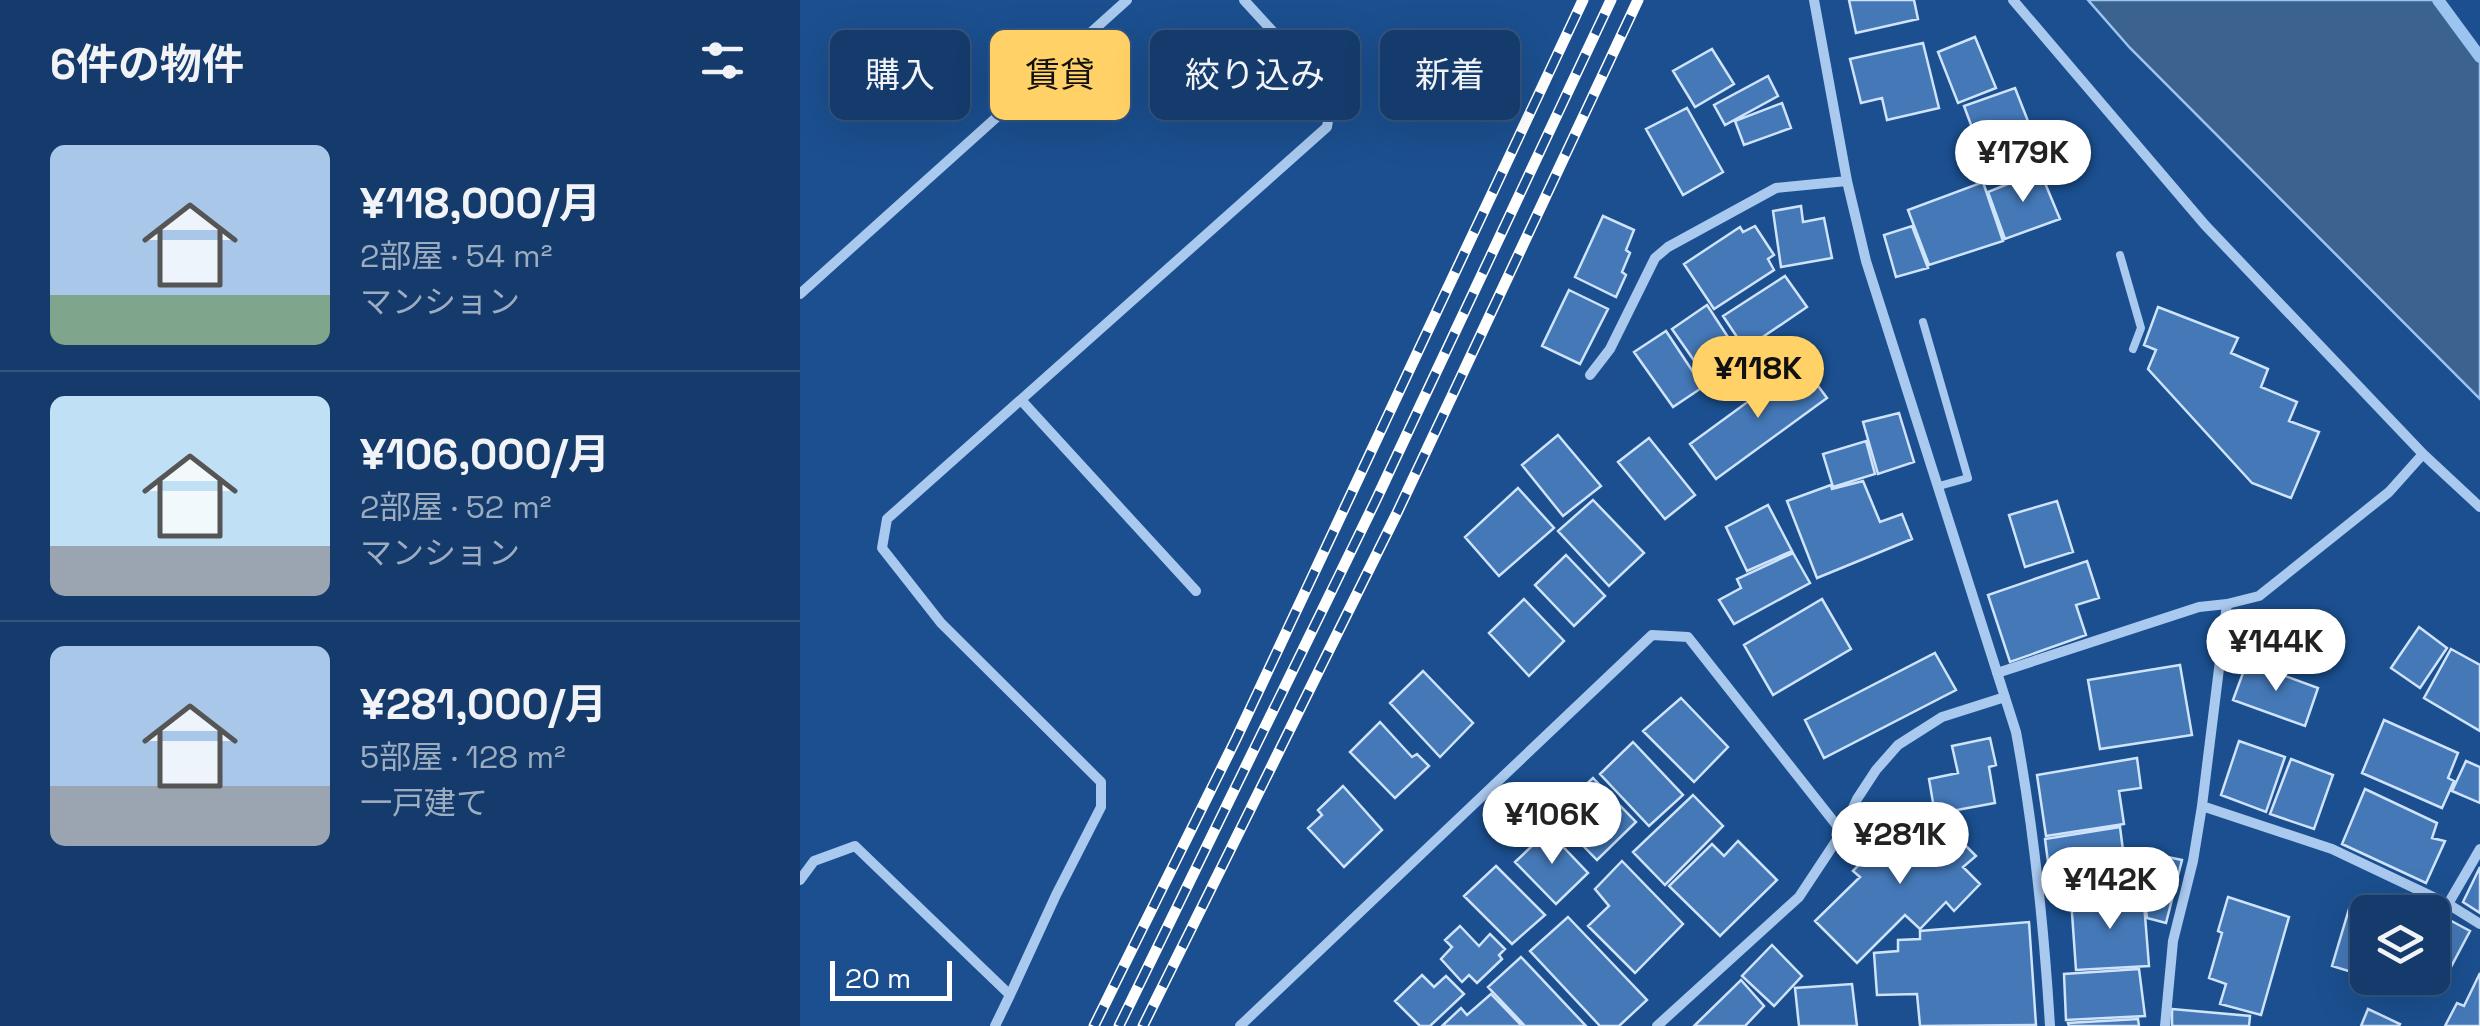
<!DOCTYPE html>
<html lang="ja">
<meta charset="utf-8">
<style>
body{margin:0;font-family:"Space Grotesk","Noto Sans JP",sans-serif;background:#214673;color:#f1f3f6;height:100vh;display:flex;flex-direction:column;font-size:38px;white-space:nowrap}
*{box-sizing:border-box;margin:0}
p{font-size:32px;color:#9dadc1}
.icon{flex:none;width:55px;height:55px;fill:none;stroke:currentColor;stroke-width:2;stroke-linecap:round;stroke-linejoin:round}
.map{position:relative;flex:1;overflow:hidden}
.drawer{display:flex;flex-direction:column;background:#143b6b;width:800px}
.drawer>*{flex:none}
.hud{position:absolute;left:30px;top:30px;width:950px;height:90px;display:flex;gap:20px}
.buttons{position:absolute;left:1550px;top:895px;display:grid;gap:20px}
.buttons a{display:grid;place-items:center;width:100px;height:100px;border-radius:15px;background:#143b6b;box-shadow:0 10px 40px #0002,0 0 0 2px #33557e;font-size:50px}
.scale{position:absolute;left:30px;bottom:25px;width:122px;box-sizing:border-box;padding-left:10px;border:5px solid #fff;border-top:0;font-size:28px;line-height:35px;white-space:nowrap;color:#fff;-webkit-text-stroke:8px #1b4f8f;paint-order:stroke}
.price{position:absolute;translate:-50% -85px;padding:0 22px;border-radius:35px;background:#fff;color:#222;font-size:32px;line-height:65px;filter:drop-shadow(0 2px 5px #0008)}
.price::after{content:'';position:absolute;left:50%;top:60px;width:30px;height:22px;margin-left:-15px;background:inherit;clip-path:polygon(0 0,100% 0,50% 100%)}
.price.selected{background:#ffd166;color:#111}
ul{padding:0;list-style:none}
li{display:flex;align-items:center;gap:30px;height:250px;padding:0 50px}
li+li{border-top:2px solid #33557e}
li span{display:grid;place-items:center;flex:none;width:280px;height:200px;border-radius:15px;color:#555}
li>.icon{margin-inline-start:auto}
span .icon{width:120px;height:120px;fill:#fffc;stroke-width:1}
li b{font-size:42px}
h2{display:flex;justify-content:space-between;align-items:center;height:120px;padding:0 50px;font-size:42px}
.tag{padding:0 35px;border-radius:15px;background:#143b6b;box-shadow:0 10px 40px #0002,0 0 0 2px #33557e;font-size:35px;line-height:90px}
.tag.selected{background:#ffd166;color:#111}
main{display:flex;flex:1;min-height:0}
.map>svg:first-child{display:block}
</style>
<main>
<section class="drawer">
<h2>6件の物件<svg class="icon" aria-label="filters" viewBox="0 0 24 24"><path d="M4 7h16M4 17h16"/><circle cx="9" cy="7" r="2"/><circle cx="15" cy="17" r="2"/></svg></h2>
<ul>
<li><span style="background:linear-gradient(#a9c7e8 75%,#7fa58c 0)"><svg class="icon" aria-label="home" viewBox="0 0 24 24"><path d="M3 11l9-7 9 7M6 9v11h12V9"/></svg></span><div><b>¥118,000/月</b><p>2部屋 · 54 m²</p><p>マンション</p></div></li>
<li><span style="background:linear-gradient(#bfe0f5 75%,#9aa5b1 0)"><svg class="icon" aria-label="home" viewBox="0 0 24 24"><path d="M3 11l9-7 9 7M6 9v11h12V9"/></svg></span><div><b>¥106,000/月</b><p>2部屋 · 52 m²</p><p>マンション</p></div></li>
<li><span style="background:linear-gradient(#a9c7e8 70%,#9aa5b1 0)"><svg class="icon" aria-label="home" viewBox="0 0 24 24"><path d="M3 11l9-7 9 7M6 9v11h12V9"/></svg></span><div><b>¥281,000/月</b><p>5部屋 · 128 m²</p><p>一戸建て</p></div></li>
</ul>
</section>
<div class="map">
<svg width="1680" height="1026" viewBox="0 0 1680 1026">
<rect width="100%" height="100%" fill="#1b4f8f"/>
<path fill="#3c6290" stroke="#9cc4f0" stroke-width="2.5" d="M1288 0H1634L1680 60V399L1330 48Z"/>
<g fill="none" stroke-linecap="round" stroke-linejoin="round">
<path stroke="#9cc4f0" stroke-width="12" d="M1638 0 1680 57"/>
</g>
<path fill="#4478b7" stroke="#cfe3fa" stroke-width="2.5" d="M1049 0H1114L1118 19 1056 33Z
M1175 37 1196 88 1158 103 1138 52Z
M1123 43 1139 108 1087 120 1082 98 1061 103 1050 59Z
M912 49 934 84 895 107 873 71Z
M968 76 978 96 925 125 914 105Z
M1215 88 1237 144 1186 165 1164 106Z
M982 103 991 128 944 145 935 121Z
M887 108 923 172 883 195 846 129Z
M1240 171 1260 219 1205 239 1188 192Z
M1183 182 1203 241 1129 265 1108 210Z
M1001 206 1003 222 1024 218 1032 258 981 267 973 211Z
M803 216 834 230 826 250 830 253 822 272 826 275 816 297 775 277Z
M955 226 974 255 968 259 974 270 914 309 884 264 940 227 943 232Z
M1112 226 1128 268 1096 277 1084 235Z
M985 276 1007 307 945 349 923 316Z
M769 290 808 309 780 364 742 346Z
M907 305 941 357 907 379 872 329Z
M1358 307 1438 338 1431 353 1468 369 1461 387 1497 402 1489 421 1519 432 1491 498 1452 483 1348 369 1356 350 1344 345Z
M866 331 903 387 873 407 834 352Z
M1001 363 1027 398 916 479 890 444Z
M1099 413 1114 462 1078 474 1063 422Z
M758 435 801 486 763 516 722 465Z
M849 438 895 495 865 519 818 462Z
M1066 441 1075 474 1033 487 1023 454Z
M1063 481 1080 522 1102 514 1112 539 1017 578 987 501 1031 485 1032 489Z
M718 488 754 528 699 576 665 537Z
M793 500 844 553 809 586 758 531Z
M1257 501 1273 552 1225 567 1209 515Z
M968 505 992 551 947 571 926 527Z
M993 553 1010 583 934 624 919 600 941 588 937 579Z
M766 555 805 596 774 626 735 585Z
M1287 561 1299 598 1276 605 1286 635 1210 662 1188 595Z
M724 599 764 641 729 676 689 633Z
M1022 599 1051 649 973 695 944 645Z
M1619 627 1647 648 1620 688 1591 668Z
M1651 649 1680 665V731L1624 698Z
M1135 653 1156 690 1024 758 1005 720Z
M1447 662 1518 688 1505 726 1433 700Z
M1380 665 1392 735 1300 749 1288 680Z
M623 671 673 723 640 757 590 703Z
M881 698 928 747 894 782 843 731Z
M1584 720 1658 753 1648 778 1654 781 1642 808 1562 773Z
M580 722 612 757 617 754 629 766 595 798 550 752Z
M1190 738 1196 765 1189 767 1195 803 1135 814 1129 779 1158 773 1152 746Z
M1439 741 1485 757 1466 812 1421 795Z
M833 742 883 795 849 826 800 774Z
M1337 758 1341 788 1319 791 1324 824 1246 836 1237 775Z
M1491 759 1533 775 1514 829 1470 814Z
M1666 761 1680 767V803L1652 791Z
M793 778 836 822 797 860 753 815Z
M543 786 582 830 544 867 508 828 522 815 518 810Z
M1565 789 1637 823 1632 838 1645 841 1626 883 1542 844Z
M893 795 923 826 865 885 833 852Z
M1135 815 1176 856 1163 867 1180 884 1154 911 1146 902 1120 929 1105 915 1057 963 1015 921 1060 877 1053 871 1097 826 1110 840Z
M1320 827 1328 889 1253 900 1245 839Z
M748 831 788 873 756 904 715 862Z
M938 841 977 880 920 936 869 886 912 844 924 856Z
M1348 853 1382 860 1366 923 1347 918 1345 902 1340 900 1339 890Z
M822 861 883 924 835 973 788 926 809 906 795 889Z
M696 866 745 915 712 944 664 896Z
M1680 867V913L1663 902Z
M1338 892 1339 902 1344 903 1349 966 1276 970 1271 899Z
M1428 897 1489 917 1461 1015 1420 1004 1426 984 1409 978 1422 933 1418 931Z
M1549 909 1568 915V977L1532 966Z
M1629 909 1670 931 1644 980 1632 974V912H1627Z
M768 917 847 1000 819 1026H800L730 951Z
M1229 922 1236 1025 1120 1026 1117 994 1077 995 1074 953 1098 951V940L1120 939V931Z
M660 926 679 946 690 934 705 949 699 955 702 959 677 983 669 975 662 982 641 959 652 947 645 940Z
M972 945 1002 976 974 1006 942 976Z
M721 957 786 1026H725L688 987Z
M1339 969 1345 1016 1266 1020 1264 974Z
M1680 973V1026H1645L1657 1003 1664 1006Z
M622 975 634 987 646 976 664 994 630 1026H620L595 1001Z
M941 980 964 1006 945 1026H894Z
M1052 984 1057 1026H999L995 988Z
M691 994 722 1026H642L661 1008 667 1015Z
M1372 1009 1450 1016 1449 1026H1372Z
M1568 1009 1600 1024 1599 1026H1561Z
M1338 1019 1339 1026H1269L1268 1023Z"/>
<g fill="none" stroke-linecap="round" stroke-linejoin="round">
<path stroke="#a9c9ee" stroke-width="8" d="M1320 255 1341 328 1333 349
M1123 322 1168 478 1139 486
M1423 634 1512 667 1534 640"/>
<path stroke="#a9c9ee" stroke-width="10" d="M1014 0 1047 181 1066 261 1216 732C1234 829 1244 928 1250 1026
M1213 0 1405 225 1623 454 1680 507
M0 294 327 0
M790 375 810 349 855 258 868 247 976 188 1047 181
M221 400 396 591
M1197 673 1399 607 1427 604 1459 596 1589 492 1623 454
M1402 806 1532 849 1648 904 1680 924
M0 880 14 861 55 846 210 995 195 1026
M1648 904 1680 849
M210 995 256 895 301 807V782L141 623 82 548 87 519 527 127 532 96 444 0
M440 1026 852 635 888 637 1042 832
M857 1026 999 897 1042 832 1057 799 1076 770 1098 745 1142 717 1205 697
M1365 1026 1373 941 1393 861 1402 806 1427 604"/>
<defs>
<path id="rail" d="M294 1026 436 739 783 0
M319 1026 575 502 811 0
M343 1026 597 513 838 0"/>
</defs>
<use href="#rail" stroke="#fff" stroke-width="11"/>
<use href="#rail" stroke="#1b4f8f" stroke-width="8" stroke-dasharray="22" stroke-linecap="butt"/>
</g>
</svg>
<div class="buttons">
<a><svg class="icon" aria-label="layers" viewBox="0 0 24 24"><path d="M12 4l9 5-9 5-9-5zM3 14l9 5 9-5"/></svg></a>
</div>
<div class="scale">20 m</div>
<b class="price" style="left:1223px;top:205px">¥179K</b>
<b class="price selected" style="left:958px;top:421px">¥118K</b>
<b class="price" style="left:1476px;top:694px">¥144K</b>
<b class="price" style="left:752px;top:867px">¥106K</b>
<b class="price" style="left:1100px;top:887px">¥281K</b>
<b class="price" style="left:1310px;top:932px">¥142K</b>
<div class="hud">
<a class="tag">購入</a>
<a class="tag selected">賃貸</a>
<a class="tag">絞り込み</a>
<a class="tag">新着</a>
</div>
</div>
</main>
